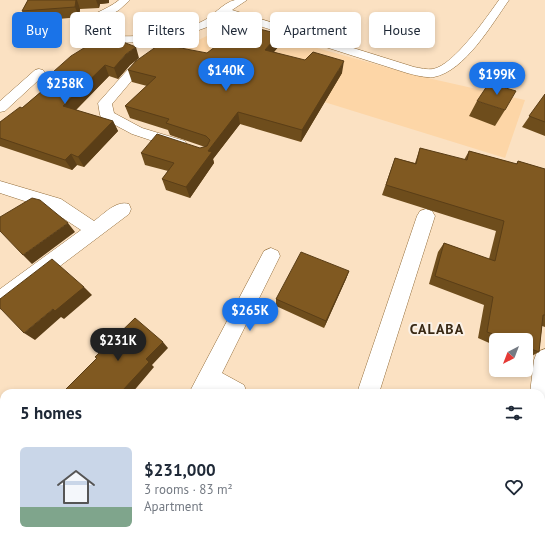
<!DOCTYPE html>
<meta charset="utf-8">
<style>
body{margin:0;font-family:"PT Sans",sans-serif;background:#f2f2f3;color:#1f2937;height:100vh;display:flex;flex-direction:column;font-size:15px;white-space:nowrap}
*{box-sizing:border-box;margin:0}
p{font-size:13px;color:#747a83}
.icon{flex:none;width:22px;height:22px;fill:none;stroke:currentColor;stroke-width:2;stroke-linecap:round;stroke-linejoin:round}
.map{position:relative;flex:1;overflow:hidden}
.side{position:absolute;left:0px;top:389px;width:545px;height:156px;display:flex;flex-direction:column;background:#fff;border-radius:12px 12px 0 0;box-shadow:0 2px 6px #0003}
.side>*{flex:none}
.banner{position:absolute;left:12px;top:12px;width:521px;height:36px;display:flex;gap:8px}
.needle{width:26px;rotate:222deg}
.buttons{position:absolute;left:489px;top:333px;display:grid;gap:8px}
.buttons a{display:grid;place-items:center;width:44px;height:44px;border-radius:6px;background:#fff;box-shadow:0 2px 6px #0003;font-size:20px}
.price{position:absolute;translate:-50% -34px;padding:0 9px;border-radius:14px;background:#1a73e8;color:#fff;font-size:13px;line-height:26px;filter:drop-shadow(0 1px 2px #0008)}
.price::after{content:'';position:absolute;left:50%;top:24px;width:12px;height:9px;margin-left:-6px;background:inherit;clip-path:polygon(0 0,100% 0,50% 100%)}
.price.active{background:#222;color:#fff}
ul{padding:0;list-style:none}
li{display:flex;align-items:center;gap:12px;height:100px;padding:0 20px}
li+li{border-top:1px solid #e0e1e3}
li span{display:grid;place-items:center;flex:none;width:112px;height:80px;border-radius:6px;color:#555}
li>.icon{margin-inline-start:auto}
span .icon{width:48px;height:48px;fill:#fffc;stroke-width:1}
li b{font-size:17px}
h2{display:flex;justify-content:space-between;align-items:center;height:48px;padding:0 20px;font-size:17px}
.pill{padding:0 14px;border-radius:6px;background:#fff;box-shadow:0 2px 6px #0003;font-size:14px;line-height:36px}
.pill.active{background:#1a73e8;color:#fff}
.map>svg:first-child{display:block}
</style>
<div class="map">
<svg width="545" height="545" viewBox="0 0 545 545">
<rect width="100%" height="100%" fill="#fbe1c2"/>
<path fill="#fdd6a7" d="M232 24 410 74 525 100 505 158 169 54Z"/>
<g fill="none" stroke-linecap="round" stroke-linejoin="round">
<defs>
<path id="street" d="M119 0H130L119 10 91 26 88 29 90 32C120 41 173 35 201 22 213 17 222 3 235 0 238 0 243 0 247 0L232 10 414 67C420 68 427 70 433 69 454 65 486 18 499 0H509C492 24 465 71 434 77 425 78 415 75 407 73L225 15 210 26 191 33 139 72 112 104 114 113 142 128 185 141 187 145 185 149 180 150 132 134 102 118 100 115 98 103 131 66 170 38C141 43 110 46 81 36L76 28C87 14 106 11 119 0Z
M39 69 43 70 45 73 43 76 5 111 0 112V101L35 70Z
M0 181 61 199 94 221C104 214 116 200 129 204L131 209 129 214 7 306 0 309V289L81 230 49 209 0 193Z
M426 209 432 211 435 216 379 393H357L417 216 420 211Z
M271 248 278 251 280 256 222 373 244 385 247 393H189L264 251Z
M545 349V403L541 404V393H530L534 360 537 352Z
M181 541H209L211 545H183Z
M508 541H536V545H508Z"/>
</defs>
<use href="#street" stroke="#926c39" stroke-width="1"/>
<use href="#street" fill="#fff" fill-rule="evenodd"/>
</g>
<path fill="#6e4d1c" d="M28 0H109V3L100 4 99 8 80 9 79 17 28 22 22 11Z
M279 34V46L274 52 342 73 301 142 240 124 213 159 214 163 190 198 166 190 162 179 168 171 145 165 141 153 200 148 205 147 170 135 168 130 130 118 125 106 147 86 132 82 128 70 207 53 226 44Z
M139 58 130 65 118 79 109 76 76 110 113 121 118 131 84 167 77 165 72 170 0 146V122L22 108 56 79 53 72Z
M545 94V136L522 127Z
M477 101 505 110 495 126 469 116Z
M420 148 464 160 469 151 516 164 518 161 545 169V327L542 326 539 352 528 358 526 357V340H496V346L478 338 484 305 429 284 438 252 444 243 489 259 496 231 382 195 395 158 415 163Z
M349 271 346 279 324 328 276 306V299Z"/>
<path fill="#5a3e17" d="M76 0H77L80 9 79 17 75 7Z
M96 0H109V3L100 4 99 8Z
M279 34V46L265 62V50Z
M136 47 139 58 130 65 118 79 114 68 126 54Z
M344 61 342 73 301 142 302 130Z
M105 65 109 76 69 117 63 106Z
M238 112 240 124 213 159 214 163 190 198 186 187 208 151Z
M113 121 118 131 84 167 78 157Z
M71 154 77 165 72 170 65 160Z
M68 223 75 232 32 264 23 255Z
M349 271 346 279 324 328 326 321Z
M84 287 92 295 64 319 61 317 35 340 24 333 53 309Z
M163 342 168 348 152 365 154 367 132 393H124L122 391 146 359Z
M0 507 4 513V535L0 539Z
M170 541H177L179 545H172Z"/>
<path fill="#805921" stroke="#5a3e17" d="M28 0H76L75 7 22 11Z
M248 26 279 34 265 50 305 60 313 52 344 61 302 130 238 112 208 151 212 152 186 187 162 179 174 163 141 153 157 134 200 148 207 146 210 140 206 136 166 123 169 119 125 106 156 77 128 70 136 61 160 44 207 53 220 43 226 44Z
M105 35 136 47 126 54 114 68 105 65 63 106 113 121 78 157 71 154 65 160 0 138V122L20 107 22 108 62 74 53 72 71 56Z
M489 83 516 91 505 110 477 101Z
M545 94V122L529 116Z
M420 148 467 160 469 151 517 164 518 161 545 169V315H543L539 352 526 347V340H509L487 332 493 297 435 276 444 243 495 261 504 221 386 185 395 158 416 164Z
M32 198 40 200 68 223 23 255 0 231V217Z
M301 252 349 271 326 321 276 299Z
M52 259 84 287 55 311 53 309 24 333 0 308V299Z
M135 318 163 342 146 359 149 362 122 391 124 393H62L97 358 95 357Z
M149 541H170L172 545H145Z
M232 541H351L349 545H230V544Z"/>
<g text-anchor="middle" stroke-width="4" stroke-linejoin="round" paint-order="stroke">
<g font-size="14" font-weight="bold" letter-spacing="1" fill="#392914" stroke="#faf1e7">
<text x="437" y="334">CALABA</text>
</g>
</g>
</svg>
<div class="buttons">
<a><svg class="needle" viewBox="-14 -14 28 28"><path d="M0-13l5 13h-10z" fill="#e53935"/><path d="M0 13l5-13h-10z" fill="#747a83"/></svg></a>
</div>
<b class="price" style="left:226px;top:92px">$140K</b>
<b class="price" style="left:497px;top:96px">$199K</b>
<b class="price" style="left:65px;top:105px">$258K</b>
<b class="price" style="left:250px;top:332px">$265K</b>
<b class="price active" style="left:118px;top:362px">$231K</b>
<div class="banner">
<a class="pill active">Buy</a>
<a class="pill">Rent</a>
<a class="pill">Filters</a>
<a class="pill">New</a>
<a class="pill">Apartment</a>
<a class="pill">House</a>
</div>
<section class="side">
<h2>5 homes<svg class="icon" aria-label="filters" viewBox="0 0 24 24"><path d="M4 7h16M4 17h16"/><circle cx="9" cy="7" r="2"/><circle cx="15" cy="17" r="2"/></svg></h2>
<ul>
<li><span style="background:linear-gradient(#c9d6e8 75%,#7fa58c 0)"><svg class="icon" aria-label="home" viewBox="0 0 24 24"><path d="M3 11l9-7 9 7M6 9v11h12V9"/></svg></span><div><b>$231,000</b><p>3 rooms · 83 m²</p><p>Apartment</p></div><svg class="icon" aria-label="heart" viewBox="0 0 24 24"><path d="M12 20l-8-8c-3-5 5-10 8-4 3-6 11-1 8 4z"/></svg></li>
</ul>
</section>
</div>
